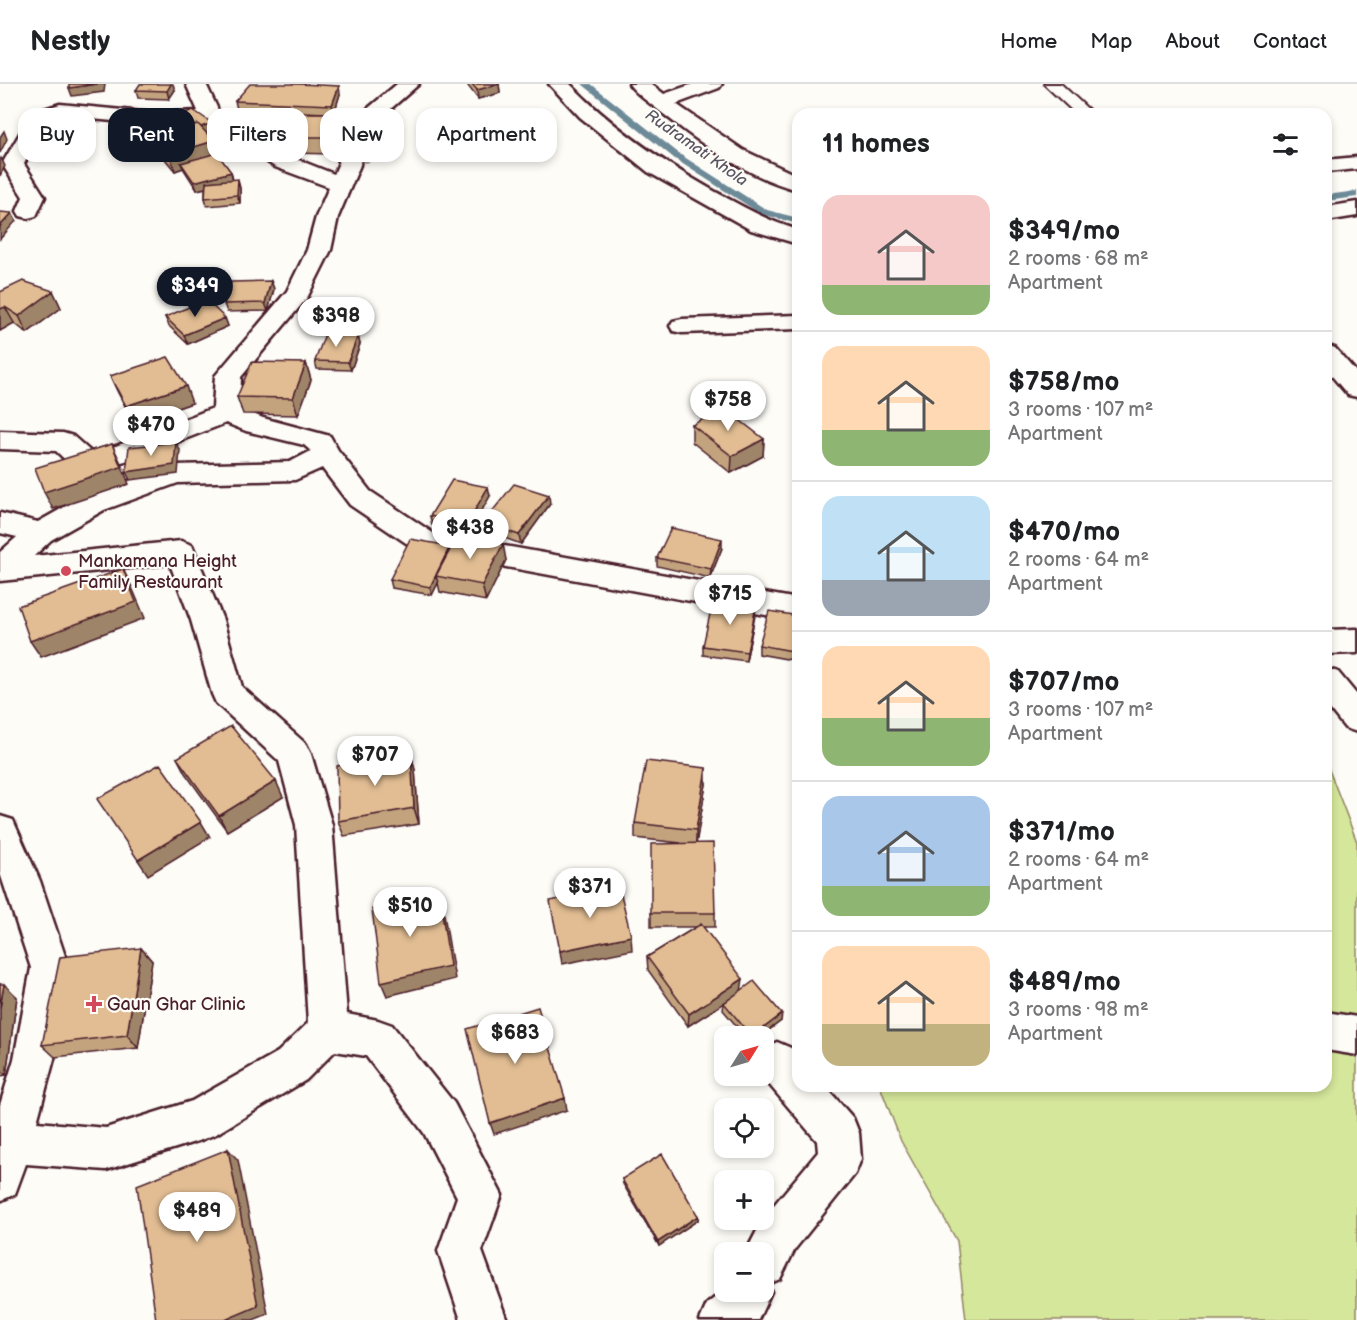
<!DOCTYPE html>
<meta charset="utf-8">
<style>
body{margin:0;font-family:"Balsamiq Sans",sans-serif;background:#f6f6f6;color:#202124;height:100vh;display:flex;flex-direction:column;font-size:22px;white-space:nowrap}
*{box-sizing:border-box;margin:0}
p{font-size:20px;color:#757577}
.icon{flex:none;width:33px;height:33px;fill:none;stroke:currentColor;stroke-width:2;stroke-linecap:round;stroke-linejoin:round}
.map{position:relative;flex:1;overflow:hidden}
.side{position:absolute;left:792px;top:24px;width:540px;height:984px;display:flex;flex-direction:column;background:#fff;border-radius:18px;box-shadow:0 3px 9px #0003}
.side>*{flex:none}
.banner{position:absolute;left:18px;top:24px;width:570px;height:54px;display:flex;gap:12px}
.needle{width:39px;rotate:53deg}
.tools{position:absolute;left:714px;top:942px;display:grid;gap:12px}
.tools a{display:grid;place-items:center;width:60px;height:60px;border-radius:12px;background:#fff;box-shadow:0 3px 9px #0003;font-size:30px}
.price{position:absolute;translate:-50% -51px;padding:0 14px;border-radius:21px;background:#fff;color:#222;font-size:20px;line-height:39px;filter:drop-shadow(0 2px 3px #0008)}
.price::after{content:'';position:absolute;left:50%;top:36px;width:18px;height:14px;margin-left:-9px;background:inherit;clip-path:polygon(0 0,100% 0,50% 100%)}
.price.on{background:#111827;color:#fff}
ul{padding:0;list-style:none}
li{display:flex;align-items:center;gap:18px;height:150px;padding:0 30px}
li+li{border-top:2px solid #e0e0e0}
li span{display:grid;place-items:center;flex:none;width:168px;height:120px;border-radius:18px;color:#555}
li>.icon{margin-inline-start:auto}
span .icon{width:72px;height:72px;fill:#fffc;stroke-width:1}
li b{font-size:26px}
h2{display:flex;justify-content:space-between;align-items:center;height:72px;padding:0 30px;font-size:26px}
.chip{padding:0 21px;border-radius:18px;background:#fff;box-shadow:0 3px 9px #0003;font-size:21px;line-height:54px}
.chip.on{background:#111827;color:#fff}
header{display:flex;align-items:center;gap:36px;box-sizing:border-box;height:84px;padding:0 30px;background:#fff;border-bottom:2px solid #e0e0e0}
header strong{font-size:28px}
nav{display:flex;gap:33px;margin-inline-start:auto;font-size:21px}
.map>svg:first-child{display:block}
</style>
<header>
<strong>Nestly</strong>
<nav><a>Home</a><a>Map</a><a>About</a><a>Contact</a></nav>
</header>
<div class="map">
<svg width="1357" height="1236" viewBox="0 0 1357 1236">
<rect width="100%" height="100%" fill="#fdfcf7"/>
<filter id="ink" filterUnits="userSpaceOnUse"><feTurbulence type="fractalNoise" baseFrequency=".0167" numOctaves="2"/><feDisplacementMap in="SourceGraphic" scale="12" xChannelSelector="R" yChannelSelector="G"/><feConvolveMatrix kernelMatrix="1 2 1 2 8 2 1 2 1" color-interpolation-filters="sRGB"/></filter>
<g filter="url(#ink)">
<path fill="#d5e79b" stroke="#908363" stroke-width="1.5" d="M1326 678 1357 758V1236H966L957 1157 901 1057 880 1002H1326Z"/>
<g fill="none" stroke-linecap="round" stroke-linejoin="round">
<path fill="#6d8a99" fill-rule="evenodd" d="M582 0H591L681 71 767 126 798 134V140L761 130 675 75Z
M1357 107V113L1326 117V111Z"/>
<defs>
<path id="service" d="M1044 0H1061L1093 30H1076Z"/>
<path id="minor" d="M186 0H206L220 30 291 73 334 90 338 81 343 47 346 43 397 0H419L363 49 360 81 338 133 331 166 307 214 241 293 240 325 263 334 330 352 338 366 370 407 433 449 798 515V537L425 468 415 465 350 421 322 384 295 396 178 399 104 426 51 456 34 472 181 457 192 461 223 536 242 603 306 660 311 670 332 741 347 930 378 936 392 941 454 1019 502 1111 482 1167 507 1236H461L438 1167 457 1113 424 1049 366 972 335 967 306 996 216 1050 201 1056 106 1086 26 1080 15 1110 0 1117V1021L14 975 31 884 0 789V732L13 736 40 797 69 884 54 975 37 1038 106 1044 192 1017 278 968 308 939 296 741 279 677 216 619 212 610 191 536 170 480 0 497V468L17 453 0 449V429L38 438 84 412 176 381 290 378 311 367 304 361 246 347 226 339 136 374 86 388 76 386 56 367 0 365V347L63 349 73 352 91 368 116 362 213 324 215 292 287 207 307 166 316 133 329 103 275 83 207 39 154 41 61 32 47 37 24 80 45 113 36 132 28 134 20 132 17 127 23 113 2 80 32 29 60 20 154 29 198 27Z
M549 0H570C613 44 661 77 714 107 744 123 765 136 798 146V160L751 146 648 88 580 33Z
M629 0H651L664 10 693 0H722L719 4 676 20 743 66 798 92V106C747 93 701 60 661 28 650 19 637 11 629 0Z
M1357 73V85L1326 88V76Z
M1357 118V132L1326 137V123Z
M798 231V245L682 249 673 247 670 242 673 237 682 235Z
M1326 261 1335 264 1357 289V313L1348 311 1326 285Z
M1357 545V569L1326 570V546Z
M1326 584 1338 588 1357 611V648L1345 644 1326 620Z
M1326 928 1357 933V971L1326 966Z
M777 958 791 964 798 971V1002H825L853 1034 859 1049 861 1075 855 1090 795 1165 780 1195 768 1200 771 1208 758 1236H700L707 1220 724 1206 764 1208V1168H746L764 1133 818 1068 817 1057 762 992 764 964Z"/>
</defs>
<use href="#service" stroke="#4a1f2b" stroke-width="4"/>
<use href="#minor" stroke="#4a1f2b" stroke-width="5"/>
<use href="#service" fill="#fdfcf7" fill-rule="evenodd"/>
<use href="#minor" fill="#fdfcf7" fill-rule="evenodd"/>
</g>
<circle fill="#ae9e96" cx="366" cy="73" r="6"/>
<path fill="#c2a37e" stroke="#4a1f2b" stroke-width="1.5" d="M468 0H499L500 9 478 15 468 2Z
M136 6H175L169 15 138 14Z
M340 10 334 29H337L341 45 331 70 293 69 289 53 323 29 237 25 235 17Z
M170 35 214 47 207 50 218 71 231 88 233 96 240 104V119L207 122 205 114V104L197 106 183 84 175 87 160 69 154 52 177 46 172 43Z
M271 197 274 205 268 227 227 228 224 220Z
M53 207 61 224 27 249 14 239 0 247V208Z
M165 233 225 234 228 242 188 260 169 242Z
M360 260 351 286 317 285 315 277Z
M306 279 311 296 298 331 243 330 237 313Z
M110 292 192 319 134 339 118 309Z
M692 341 764 355 763 372 731 389 692 358Z
M490 412 469 449 432 441 430 432Z
M550 420 521 460 485 447 483 439Z
M722 464 710 494 657 482V474Z
M450 465 506 476 486 517 440 508 438 499 432 511 392 504 390 495Z
M755 531 746 577 703 571V562Z
M798 532V577L759 570V561Z
M411 670 415 686 419 740 344 752 338 737Z
M177 674 283 713 227 747 185 689Z
M706 700 696 759 715 829V843H703L741 906 781 937 761 952H745L723 926 724 919 688 942 648 886 647 873 696 843H651V829L680 759 635 754V739Z
M141 864 152 877 138 964 55 973 42 961Z
M0 900 17 913 6 991 0 992Z
M622 1095 698 1132V1136L659 1162 623 1100Z"/>
<path fill="#9e8467" stroke="#4a1f2b" stroke-width="1.5" d="M97 0H105L104 8 72 12 69 4Z
M171 0H173L175 6 169 15 167 7Z
M499 0 500 9 478 15 477 6Z
M339 2 340 10 334 30 332 21Z
M337 29 341 45 331 70 328 53Z
M212 39 214 47 190 56 188 48Z
M4 47 7 55 0 69V53Z
M214 57 219 73 181 79 183 84 175 87 170 70Z
M1 74 5 82 0 92V76Z
M231 88 233 97 197 106 194 98Z
M238 95 240 104V119L237 111Z
M12 129 16 137 0 155V142Z
M271 197 274 205 268 227 265 219Z
M53 207 61 224 27 249 19 232Z
M5 223 14 239 0 247V225Z
M225 234 228 242 188 260 184 251Z
M358 251 360 260 351 286 348 278Z
M306 279 311 296 298 331 293 314Z
M186 302 192 319 134 339 126 322Z
M764 355 763 372 731 389 732 372Z
M176 358 180 366 178 390 130 396 126 388Z
M112 360 120 377 129 400 53 425 44 408Z
M488 403 490 412 469 449 467 440Z
M549 411 550 420 521 460 519 451Z
M722 455V464L710 494 711 485Z
M503 460 506 476 486 517 482 501Z
M450 462 452 471 436 492 438 499 432 511 430 503Z
M123 485 131 501 145 534 41 573 30 557Z
M756 522 755 531 746 577 747 568Z
M411 670 415 686 419 740 414 724Z
M706 684V700L696 761V746Z
M276 697 283 713 227 747 219 732Z
M201 738 210 753 148 791 138 776Z
M439 810 443 824 455 895 387 912 381 898Z
M631 852 632 866 562 880 560 867Z
M141 864 152 877 138 964 127 951Z
M743 895 741 908 688 942 689 930Z
M4 900 17 913 6 991 0 986V924Z
M782 930 781 937 761 952H753Z
M565 1014 567 1026 494 1050 490 1039Z
M228 1065 238 1076 268 1230 253 1236H225Z
M698 1132V1136L659 1162 658 1158Z"/>
<path fill="#e2bd93" stroke="#4a1f2b" stroke-width="1.5" d="M69 0H97L69 4Z
M140 0H171L167 7 136 6Z
M250 0H299L339 2 332 21 235 17Z
M472 0H499L477 6Z
M193 26 212 39 201 43 198 40 183 44 170 35Z
M299 29H337L328 53H289Z
M198 40 214 57 170 70 154 52Z
M217 69 231 88 194 98 181 79Z
M238 95 237 111 205 114 206 98Z
M0 128 12 129 0 142Z
M23 197 53 207 19 232 5 223 0 225V208Z
M271 197 265 219 224 220 231 198Z
M206 216 225 234 184 251 165 233Z
M325 250 358 251 348 278 315 277Z
M168 273 186 302 126 322 110 292Z
M252 278 306 279 293 314 237 313Z
M724 324 764 355 732 372 692 341Z
M176 358 174 381 126 388 129 363Z
M112 360 121 383 44 408 35 384Z
M452 396 488 403 467 440 430 432Z
M514 400 549 411 519 451 483 439Z
M671 444 722 455 711 485 657 474Z
M458 451 503 460 482 501 436 492Z
M410 455 450 462 430 503 390 495Z
M123 485 136 518 30 557 18 522Z
M713 516 756 522 747 568 703 562Z
M769 527 798 532V568L759 561Z
M231 642 276 697 219 732 177 674Z
M411 670 414 724 338 737 337 682Z
M646 677 706 684 696 746 635 739Z
M160 680 201 738 138 776 97 715Z
M713 759 715 829H651V760Z
M619 802 631 852 560 867 550 817Z
M439 810 450 882 381 898 372 825Z
M701 840 743 895 689 930 647 873Z
M141 864 127 951 42 961 60 873Z
M754 897 782 930 753 952H751L724 919Z
M0 900H4L0 924Z
M538 923 565 1014 490 1039 467 945Z
M228 1065 258 1222 225 1236H156L137 1101Z
M662 1070 698 1132 658 1158 622 1095Z"/>
</g>
<g fill="#d1495b" stroke="#fdfcf7" stroke-width="2">
<circle cx="66" cy="487" r="6"/>
<path d="M91 911h6v6h6v6h-6v6h-6v-6h-6v-6h6z"/>
</g>
<g text-anchor="middle" stroke-width="4.5" stroke-linejoin="round" paint-order="stroke">
<g font-size="16" font-style="italic" fill="#5b5462" stroke="#fdfcf7">
<text transform="translate(697 63) rotate(35)" y="6">Rudramati Khola</text>
</g>
<g font-size="18" fill="#4a1f2b" stroke="#fdfcf7" text-anchor="start">
<text x="78" y="483">Mankamana Height<tspan x="78" dy="21">Family Restaurant</tspan></text>
<text x="107" y="926">Gaun Ghar Clinic</text>
</g>
</g>
</svg>
<div class="tools">
<a><svg class="needle" viewBox="-14 -14 28 28"><path d="M0-13l5 13h-10z" fill="#e53935"/><path d="M0 13l5-13h-10z" fill="#757577"/></svg></a>
<a><svg class="icon" aria-label="locate" viewBox="0 0 24 24"><circle cx="12" cy="12" r="6"/><path d="M12 2v4M12 18v4M2 12h4M18 12h4"/></svg></a>
<a>+</a>
<a>−</a>
</div>
<b class="price on" style="left:195px;top:234px">$349</b>
<b class="price" style="left:336px;top:264px">$398</b>
<b class="price" style="left:728px;top:348px">$758</b>
<b class="price" style="left:151px;top:373px">$470</b>
<b class="price" style="left:470px;top:476px">$438</b>
<b class="price" style="left:730px;top:542px">$715</b>
<b class="price" style="left:375px;top:703px">$707</b>
<b class="price" style="left:590px;top:835px">$371</b>
<b class="price" style="left:410px;top:854px">$510</b>
<b class="price" style="left:515px;top:981px">$683</b>
<b class="price" style="left:197px;top:1159px">$489</b>
<div class="banner">
<a class="chip">Buy</a>
<a class="chip on">Rent</a>
<a class="chip">Filters</a>
<a class="chip">New</a>
<a class="chip">Apartment</a>
</div>
<section class="side">
<h2>11 homes<svg class="icon" aria-label="filters" viewBox="0 0 24 24"><path d="M4 7h16M4 17h16"/><circle cx="9" cy="7" r="2"/><circle cx="15" cy="17" r="2"/></svg></h2>
<ul>
<li><span style="background:linear-gradient(#f6c9c9 75%,#8fb573 0)"><svg class="icon" aria-label="home" viewBox="0 0 24 24"><path d="M3 11l9-7 9 7M6 9v11h12V9"/></svg></span><div><b>$349/mo</b><p>2 rooms · 68 m²</p><p>Apartment</p></div></li>
<li><span style="background:linear-gradient(#ffd9b3 70%,#8fb573 0)"><svg class="icon" aria-label="home" viewBox="0 0 24 24"><path d="M3 11l9-7 9 7M6 9v11h12V9"/></svg></span><div><b>$758/mo</b><p>3 rooms · 107 m²</p><p>Apartment</p></div></li>
<li><span style="background:linear-gradient(#bfe0f5 70%,#9aa5b1 0)"><svg class="icon" aria-label="home" viewBox="0 0 24 24"><path d="M3 11l9-7 9 7M6 9v11h12V9"/></svg></span><div><b>$470/mo</b><p>2 rooms · 64 m²</p><p>Apartment</p></div></li>
<li><span style="background:linear-gradient(#ffd9b3 60%,#8fb573 0)"><svg class="icon" aria-label="home" viewBox="0 0 24 24"><path d="M3 11l9-7 9 7M6 9v11h12V9"/></svg></span><div><b>$707/mo</b><p>3 rooms · 107 m²</p><p>Apartment</p></div></li>
<li><span style="background:linear-gradient(#a9c7e8 75%,#8fb573 0)"><svg class="icon" aria-label="home" viewBox="0 0 24 24"><path d="M3 11l9-7 9 7M6 9v11h12V9"/></svg></span><div><b>$371/mo</b><p>2 rooms · 64 m²</p><p>Apartment</p></div></li>
<li><span style="background:linear-gradient(#ffd9b3 65%,#c2b280 0)"><svg class="icon" aria-label="home" viewBox="0 0 24 24"><path d="M3 11l9-7 9 7M6 9v11h12V9"/></svg></span><div><b>$489/mo</b><p>3 rooms · 98 m²</p><p>Apartment</p></div></li>
</ul>
</section>
</div>
